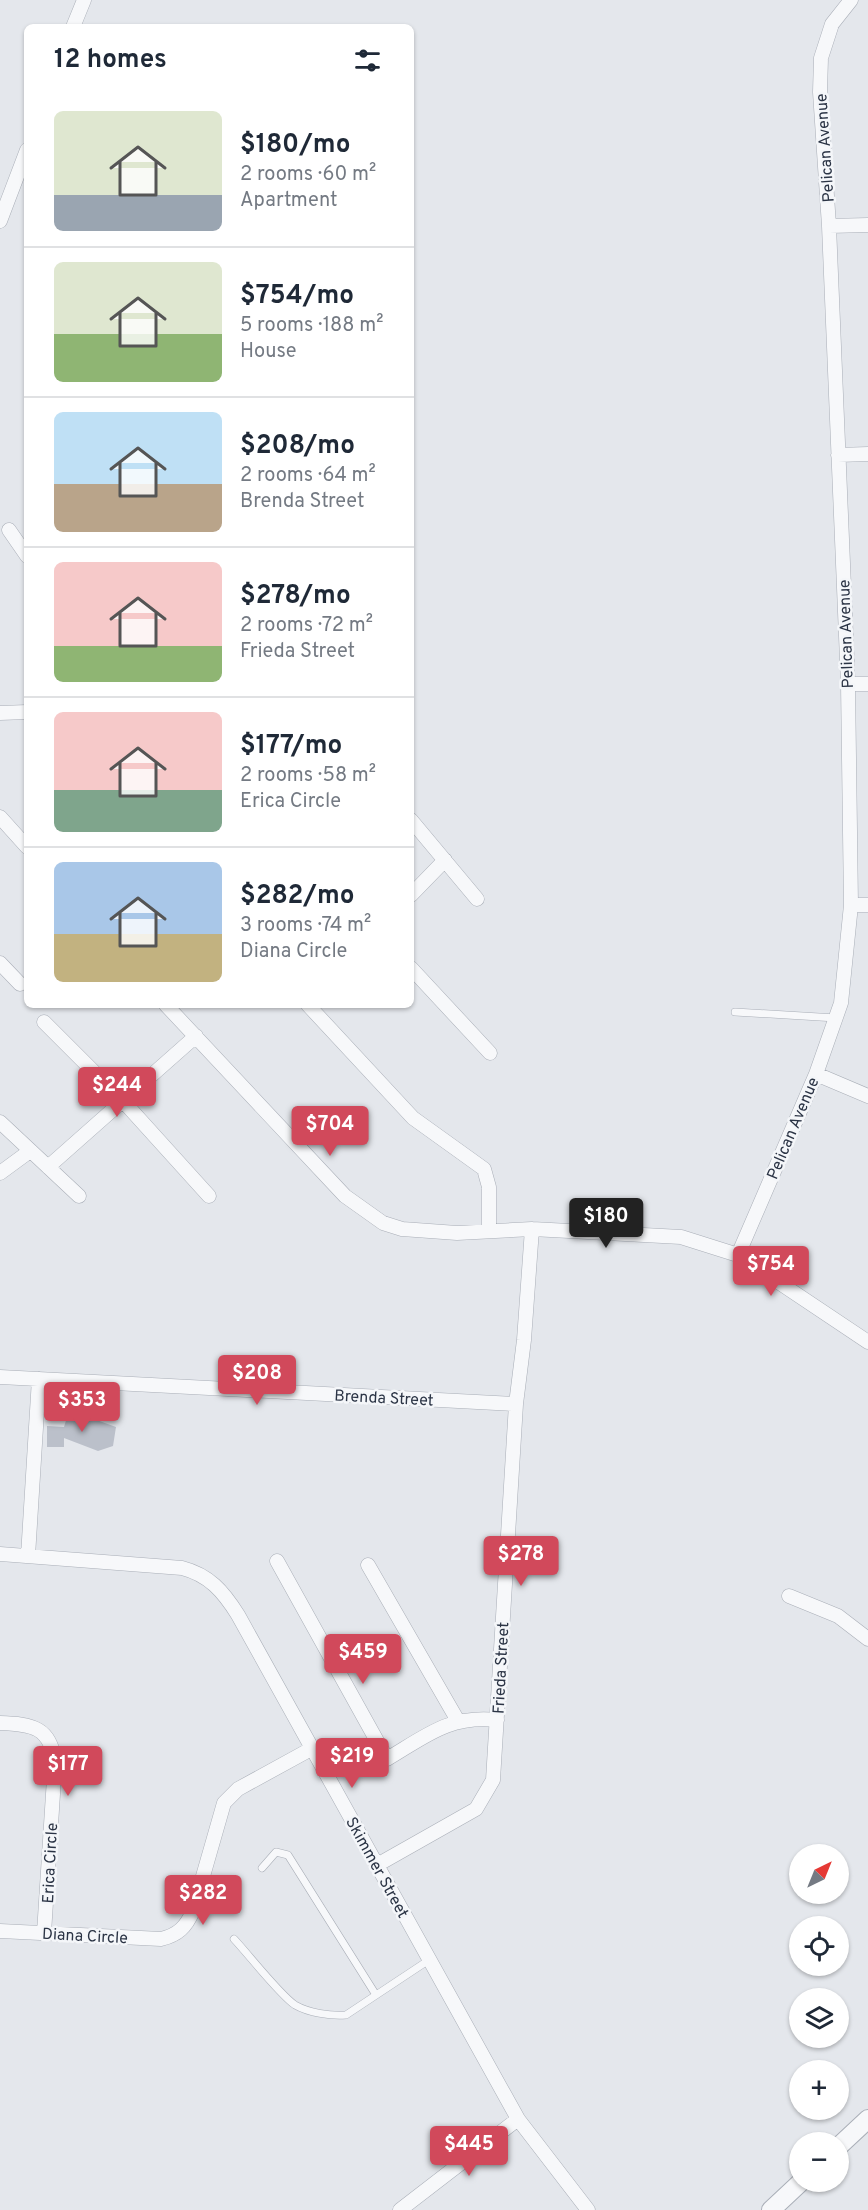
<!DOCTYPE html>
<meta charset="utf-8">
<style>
body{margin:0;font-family:Overpass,sans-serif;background:#f2f2f3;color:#1f2937;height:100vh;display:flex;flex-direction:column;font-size:22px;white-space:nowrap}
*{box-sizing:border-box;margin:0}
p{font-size:20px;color:#747a83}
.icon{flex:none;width:33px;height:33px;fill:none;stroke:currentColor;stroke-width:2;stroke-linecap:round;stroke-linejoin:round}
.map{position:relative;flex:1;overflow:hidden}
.side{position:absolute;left:24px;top:24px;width:390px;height:984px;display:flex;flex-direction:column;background:#fff;border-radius:9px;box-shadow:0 2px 4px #0004}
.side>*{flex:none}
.needle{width:39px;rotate:43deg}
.controls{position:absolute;left:789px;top:1844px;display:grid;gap:12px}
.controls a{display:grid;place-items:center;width:60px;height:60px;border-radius:50%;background:#fff;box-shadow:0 2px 4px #0004;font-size:30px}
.price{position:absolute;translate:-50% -51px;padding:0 14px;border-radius:6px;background:#d1495b;color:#fff;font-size:20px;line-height:39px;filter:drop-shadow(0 2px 3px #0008)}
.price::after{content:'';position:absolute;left:50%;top:36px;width:18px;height:14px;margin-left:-9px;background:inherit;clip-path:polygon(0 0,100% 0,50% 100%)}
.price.current{background:#222;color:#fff}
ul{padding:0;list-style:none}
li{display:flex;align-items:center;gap:18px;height:150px;padding:0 30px}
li+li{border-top:2px solid #e0e1e3}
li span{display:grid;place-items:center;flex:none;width:168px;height:120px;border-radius:9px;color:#555}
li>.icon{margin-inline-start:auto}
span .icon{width:72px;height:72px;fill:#fffc;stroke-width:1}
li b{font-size:26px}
h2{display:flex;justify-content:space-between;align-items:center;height:72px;padding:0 30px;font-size:26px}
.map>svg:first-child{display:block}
</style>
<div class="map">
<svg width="868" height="2210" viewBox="0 0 868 2210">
<rect width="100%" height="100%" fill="#e4e7ec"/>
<path fill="#bbc0ca" d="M68 1414 77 1417 80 1414 116 1427 113 1446 98 1451 64 1438V1447H47V1426L64 1427Z"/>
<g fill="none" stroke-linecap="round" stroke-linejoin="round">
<defs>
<path id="service" d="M735 1012 836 1018
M262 1868 276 1852 288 1855 376 1995
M234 1939C249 1955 280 1995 295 2005 309 2013 330 2016 346 2015L429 1960"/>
<path id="minor" d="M73 27 84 0
M0 221 27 150
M829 226 868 225
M838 455 868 454
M9 530 27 556
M848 684H868
M0 713 27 712
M0 817 27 847
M411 820 477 899
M411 895 445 860
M851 905H868
M0 963 20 984
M411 968 490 1053
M166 1005 345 1196 383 1223 402 1229 457 1233 532 1229 681 1237 738 1255 868 1342
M308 1005 413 1118 484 1169 489 1187V1231
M44 1022 124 1102 209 1196
M816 1074 868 1096
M0 1122 79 1196
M48 1167 196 1036
M0 1173 30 1151
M738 1255 816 1074 841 1003 851 905 848 684 829 226 820 92 821 58 832 24 851 0
M0 1377 516 1404
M0 1554 182 1568C209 1575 223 1591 238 1615L518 2119 588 2210
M28 1556 39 1379
M277 1561 387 1759C426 1736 449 1715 497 1720
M368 1565 458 1721
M789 1596 838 1616 868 1639
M0 1723C32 1724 51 1727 55 1763L44 1933
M377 1865 476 1809 493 1780 516 1404 524 1340 532 1229
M0 1931 161 1939C178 1935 186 1927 193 1911L224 1803 238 1789 311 1749
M400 2210 518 2119"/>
<path id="tertiary" d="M838 2147 868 2119
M771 2210 802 2181"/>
</defs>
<use href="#service" stroke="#a9aeb7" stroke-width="8"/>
<use href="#minor" stroke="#a9aeb7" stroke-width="15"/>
<use href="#tertiary" stroke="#a9aeb7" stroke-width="20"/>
<use href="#service" stroke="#f7f8fa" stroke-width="7"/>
<use href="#minor" stroke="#f7f8fa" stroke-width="14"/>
<use href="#tertiary" stroke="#f7f8fa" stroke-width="18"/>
</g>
<g text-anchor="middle" stroke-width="5" stroke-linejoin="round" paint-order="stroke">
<g font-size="16" fill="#2b3445" stroke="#f4f6f9">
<text transform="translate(824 148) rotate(-94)" y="6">Pelican Avenue</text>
<text transform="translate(845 634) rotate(-92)" y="6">Pelican Avenue</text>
<text transform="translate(792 1128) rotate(-67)" y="6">Pelican Avenue</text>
<text transform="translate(384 1397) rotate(3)" y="6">Brenda Street</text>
<text transform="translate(500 1668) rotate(-87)" y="6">Frieda Street</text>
<text transform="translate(49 1863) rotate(-87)" y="6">Erica Circle</text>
<text transform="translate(378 1867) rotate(61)" y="6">Skimmer Street</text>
<text transform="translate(85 1935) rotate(3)" y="6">Diana Circle</text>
</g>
</g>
</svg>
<div class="controls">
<a><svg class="needle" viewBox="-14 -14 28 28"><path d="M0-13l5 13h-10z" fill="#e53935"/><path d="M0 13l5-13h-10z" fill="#747a83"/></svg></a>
<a><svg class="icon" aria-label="locate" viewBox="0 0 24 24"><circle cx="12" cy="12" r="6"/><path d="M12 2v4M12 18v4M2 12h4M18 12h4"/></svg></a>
<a><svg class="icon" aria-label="layers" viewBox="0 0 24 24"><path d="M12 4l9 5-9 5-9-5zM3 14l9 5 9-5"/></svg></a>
<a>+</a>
<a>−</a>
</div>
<b class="price" style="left:117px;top:1118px">$244</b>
<b class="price" style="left:330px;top:1157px">$704</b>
<b class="price current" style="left:606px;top:1249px">$180</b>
<b class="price" style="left:771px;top:1297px">$754</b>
<b class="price" style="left:257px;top:1406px">$208</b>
<b class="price" style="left:82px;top:1433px">$353</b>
<b class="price" style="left:521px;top:1587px">$278</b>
<b class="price" style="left:363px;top:1685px">$459</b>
<b class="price" style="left:352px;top:1789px">$219</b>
<b class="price" style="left:68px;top:1797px">$177</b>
<b class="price" style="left:203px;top:1926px">$282</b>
<b class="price" style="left:469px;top:2177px">$445</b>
<section class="side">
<h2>12 homes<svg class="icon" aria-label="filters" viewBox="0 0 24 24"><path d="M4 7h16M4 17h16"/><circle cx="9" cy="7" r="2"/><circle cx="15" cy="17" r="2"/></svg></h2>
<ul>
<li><span style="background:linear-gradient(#dfe7d0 70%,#9aa5b1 0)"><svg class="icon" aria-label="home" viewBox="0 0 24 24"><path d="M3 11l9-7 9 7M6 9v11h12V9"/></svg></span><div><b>$180/mo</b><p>2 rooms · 60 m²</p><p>Apartment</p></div></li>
<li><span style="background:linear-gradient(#dfe7d0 60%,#8fb573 0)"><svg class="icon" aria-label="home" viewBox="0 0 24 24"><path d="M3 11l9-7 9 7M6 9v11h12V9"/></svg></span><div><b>$754/mo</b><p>5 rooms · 188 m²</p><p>House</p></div></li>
<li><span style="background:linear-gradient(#bfe0f5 60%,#b9a48a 0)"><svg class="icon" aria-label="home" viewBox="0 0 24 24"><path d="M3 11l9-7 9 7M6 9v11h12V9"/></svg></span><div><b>$208/mo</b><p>2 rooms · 64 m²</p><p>Brenda Street</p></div></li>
<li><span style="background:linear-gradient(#f6c9c9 70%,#8fb573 0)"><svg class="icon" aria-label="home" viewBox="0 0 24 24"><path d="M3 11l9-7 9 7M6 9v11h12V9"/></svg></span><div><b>$278/mo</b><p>2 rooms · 72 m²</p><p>Frieda Street</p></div></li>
<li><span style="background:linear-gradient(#f6c9c9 65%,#7fa58c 0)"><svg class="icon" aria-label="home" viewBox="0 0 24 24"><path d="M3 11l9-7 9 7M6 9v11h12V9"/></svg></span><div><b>$177/mo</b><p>2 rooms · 58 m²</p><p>Erica Circle</p></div></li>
<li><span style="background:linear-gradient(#a9c7e8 60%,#c2b280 0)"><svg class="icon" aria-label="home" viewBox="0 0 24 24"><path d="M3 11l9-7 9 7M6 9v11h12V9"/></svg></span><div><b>$282/mo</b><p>3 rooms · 74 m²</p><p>Diana Circle</p></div></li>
</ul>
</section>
</div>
